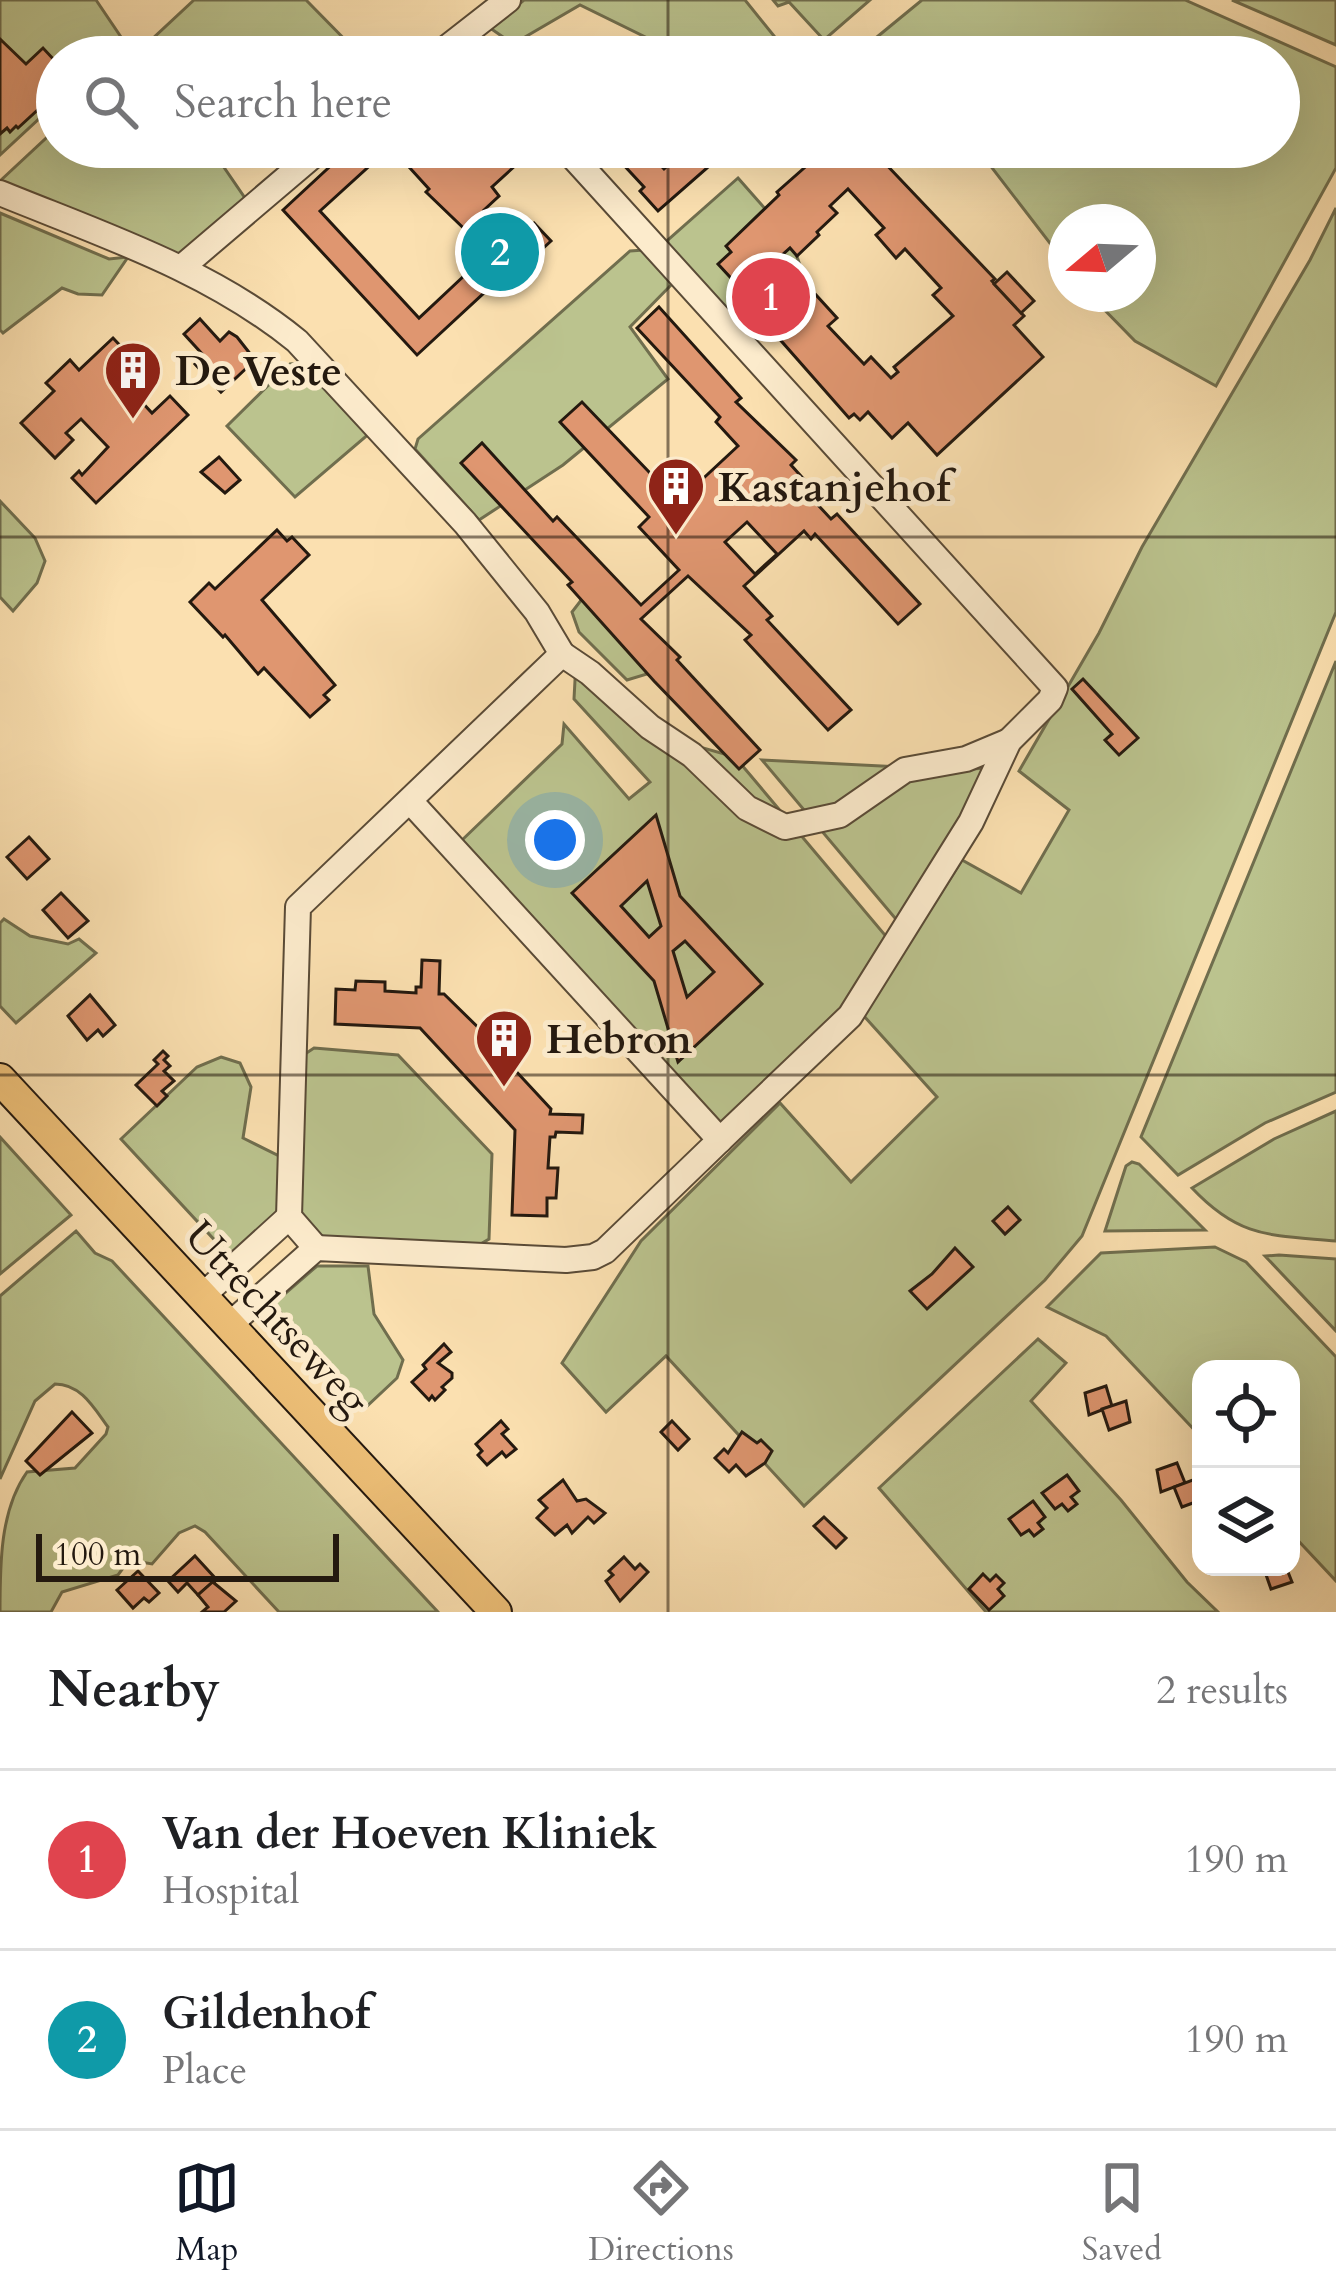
<!DOCTYPE html>
<style>
:root{--surface:#fff;--page:#f2f2f2;--text:#202124;--muted:#757577;--line:#e0e0e0;--accent:#111827}
body{margin:0;font-family:Cardo,serif;background:var(--page);color:var(--text)}
.controls{position:absolute;right:36px;bottom:36px;display:grid;overflow:hidden;border-radius:24px;box-shadow:0 12px 48px #0002}
.controls button{width:108px;height:108px;display:grid;place-items:center;padding:0;border:0;border-bottom:3px solid var(--line);background:var(--surface);color:var(--text);font:60px sans-serif}
.compass{position:absolute;left:1048px;top:204px;width:108px;height:108px;border-radius:50%;background:var(--surface);box-shadow:0 12px 48px #0002;rotate:251deg}
.scale{position:absolute;left:36px;bottom:30px;width:303px;box-sizing:border-box;padding-left:12px;border:6px solid #24190f;border-top:0;font-size:33px;line-height:42px;white-space:nowrap;color:#24190f;-webkit-text-stroke:9px #fcebcc;paint-order:stroke}
.you{position:absolute;left:555px;top:840px;width:42px;height:42px;margin:-30px;border:9px solid #fff;border-radius:50%;background:#1a73e8;box-shadow:0 0 0 18px #1a73e833}
.badge{display:grid;place-items:center;width:78px;height:78px;border-radius:50%;background:var(--accent);color:#fff;font-size:39px;font-weight:700}
.pin{position:absolute;translate:-50% -50%;border:6px solid #fff;box-shadow:0 3px 12px #0006}
.list{margin:0;padding:0;list-style:none}
h2{display:flex;justify-content:space-between;align-items:center;height:156px;margin:0;padding:0 48px;font-size:51px}
h2 small{font-size:39px;font-weight:400;color:var(--muted)}
.list li{display:grid;grid-template-columns:78px 1fr auto;gap:36px;align-items:center;box-sizing:border-box;height:180px;padding:0 48px;border-top:3px solid var(--line)}
.list b{display:block;font-size:45px;white-space:nowrap}
.list p{margin:0;font-size:39px;white-space:nowrap;color:var(--muted)}
.list em{font-size:39px;font-style:normal;color:var(--muted)}
.icon{flex:none;width:66px;height:66px;fill:none;stroke:currentColor;stroke-width:2;stroke-linecap:round;stroke-linejoin:round}
.map{position:relative;flex:none;width:1336px;height:1612px;overflow:hidden}
.search{position:absolute;background:var(--surface);box-shadow:0 12px 48px #0002;left:36px;right:36px;top:36px;height:132px;display:flex;align-items:center;gap:30px;box-sizing:border-box;padding:0 42px;border-radius:66px;color:var(--muted);font-size:45px}
.sheet{height:516px;background:var(--surface)}
nav{display:flex;justify-content:space-around;align-items:center;box-sizing:border-box;height:168px;border-top:3px solid var(--line);background:var(--surface);font-size:33px;color:var(--muted)}
nav a{display:grid;justify-items:center;gap:6px}
nav .on{color:var(--accent)}
.map>svg:first-child{display:block}
.green{fill:#bbc38e;stroke:#706e4e;stroke-width:3}
.building{fill:#df9670;stroke:#24190f;stroke-width:3;fill-rule:evenodd}
.lines{fill:none;stroke-linecap:round;stroke-linejoin:round}
.minor-casing{stroke:#5a4b37;stroke-width:28}
.major-casing{stroke:#24190f;stroke-width:34}
.minor{stroke:#fcebcc;stroke-width:24}
.major{stroke:#eec078;stroke-width:30}
.grid{fill:none;stroke:#24190f;stroke-width:3;stroke-opacity:0.55}
.labels{text-anchor:middle;stroke-width:10;stroke-linejoin:round;paint-order:stroke}
.poi-label{font-size:42px;font-weight:bold;fill:#24190f;stroke:#fcebcc;text-anchor:start}
.street-label{font-size:42px;fill:#24190f;stroke:#fcebcc}
</style>
<div class="map">
<svg width="1336" height="1612" viewBox="0 0 1336 1612">
<rect width="100%" height="100%" fill="#fbe0b0"/>
<filter id="stains"><feTurbulence type="fractalNoise" baseFrequency=".00167" numOctaves="4"/><feColorMatrix values="0 0 0 0 .2 0 0 0 0 .09 0 0 0 0 .02 0 0 0 .5 -.17"/></filter>
<radialGradient id="worn" r=".72"><stop offset=".6" stop-color="#630" stop-opacity="0"/><stop offset="1" stop-color="#630" stop-opacity=".3"/></radialGradient>
<g class="green">
<path d="M 0,0 L 96,0 L 123,40 L 104,57 L 57,57 L 57,102 L 0,155 Z"/>
<path d="M 194,0 L 306,0 L 362,57 L 161,57 L 149,42 Z"/>
<path d="M 524,0 L 745,0 L 791,57 L 680,54 L 580,5 L 513,44 L 490,28 Z"/>
<path d="M 773,0 L 870,0 L 824,40 L 789,2 L 778,6 Z"/>
<path d="M 922,0 L 1185,0 L 1336,67 L 1336,168 L 1216,386 L 1135,341 L 1089,294 L 1138,294 L 1138,222 L 1066,222 L 1066,264 L 976,147 L 1279,147 L 1279,57 L 896,57 L 877,37 Z"/>
<path d="M 1232,0 L 1336,0 L 1336,45 Z"/>
<path d="M 57,128 L 57,147 L 210,147 L 247,201 L 179,255 L 0,181 Z"/>
<path d="M 738,178 L 790,237 L 802,271 L 794,286 L 746,332 L 665,247 L 668,240 Z"/>
<path d="M 1336,208 L 1336,612 L 1082,1236 L 1045,1280 L 804,1506 L 666,1356 L 606,1412 L 562,1363 L 641,1241 L 780,1103 L 851,1182 L 937,1097 L 863,1015 L 962,860 L 1021,893 L 1069,810 L 1019,771 L 1099,633 L 1142,547 L 1310,260 Z"/>
<path d="M 0,213 L 109,259 L 128,257 L 102,295 L 78,294 L 62,288 L 3,333 L 0,330 Z"/>
<path d="M 644,250 L 674,282 L 630,327 L 668,379 L 563,465 L 479,520 L 415,449 L 418,439 L 630,251 Z"/>
<path d="M 300,363 L 370,433 L 295,497 L 227,426 L 290,364 Z"/>
<path d="M 0,501 L 35,538 L 45,561 L 37,583 L 13,611 L 0,597 Z"/>
<path d="M 582,599 L 653,666 L 647,674 L 627,680 L 579,632 L 572,612 Z"/>
<path d="M 1336,661 L 1336,1092 L 1265,1123 L 1178,1175 L 1141,1137 Z"/>
<path d="M 576,662 L 682,742 L 735,757 L 890,941 L 855,996 L 722,1129 L 460,842 L 562,744 L 564,724 L 629,799 L 650,782 L 574,699 Z"/>
<path d="M 762,760 L 961,770 L 997,767 L 900,924 Z"/>
<path d="M 4,919 L 30,936 L 68,944 L 79,939 L 96,953 L 16,1023 L 0,1006 L 0,923 Z"/>
<path d="M 314,1048 L 398,1055 L 492,1154 L 489,1239 L 472,1249 L 322,1242 L 299,1216 L 305,1054 Z"/>
<path d="M 221,1057 L 240,1063 L 251,1087 L 243,1138 L 281,1157 L 279,1218 L 234,1261 L 121,1139 L 197,1067 Z"/>
<path d="M 1336,1111 L 1336,1241 C 1271,1235 1240,1239 1192,1188 L 1274,1139 Z"/>
<path d="M 0,1137 L 71,1215 L 0,1274 Z"/>
<path d="M 1132,1162 L 1139,1164 L 1205,1230 L 1105,1231 L 1126,1166 Z"/>
<path d="M 76,1231 L 95,1253 L 112,1261 L 438,1612 L 279,1612 L 205,1532 L 195,1526 L 179,1533 L 152,1564 L 129,1560 L 118,1575 L 62,1592 L 51,1612 L 0,1612 C 0,1564 0,1510 27,1472 L 75,1468 L 106,1434 L 108,1427 C 94,1408 81,1384 55,1384 L 35,1401 L 0,1479 L 0,1296 Z"/>
<path d="M 1215,1247 L 1246,1262 L 1336,1357 L 1336,1581 L 1291,1533 L 1291,1369 L 1201,1369 L 1201,1437 L 1106,1336 L 1047,1307 L 1101,1253 Z"/>
<path d="M 1279,1255 L 1336,1259 L 1336,1331 L 1265,1256 Z"/>
<path d="M 317,1266 L 368,1266 L 374,1314 L 403,1360 L 397,1378 L 366,1407 L 273,1304 Z"/>
<path d="M 1038,1339 L 1066,1363 L 1031,1401 L 1121,1500 L 1187,1582 L 1218,1612 L 986,1612 L 879,1488 Z"/>
</g>
<g class="building">
<path d="M 0,39 L 26,64 L 43,48 L 57,63 L 57,92 L 18,128 L 16,126 L 10,132 L 7,128 L 0,134 Z"/>
<path d="M 351,147 L 427,147 L 433,154 L 441,147 L 525,147 L 530,152 L 492,187 L 499,196 L 484,210 L 525,255 L 417,355 L 283,210 ZM 386,151 L 394,160 L 399,156 L 429,189 L 426,192 L 480,244 L 475,249 L 483,258 L 419,318 L 320,211 Z"/>
<path d="M 607,147 L 643,147 L 664,169 L 688,147 L 731,147 L 658,211 L 640,191 L 644,187 Z"/>
<path d="M 828,147 L 863,147 L 876,161 L 880,158 L 995,279 L 992,281 L 1024,316 L 1014,325 L 1043,357 L 937,455 L 908,423 L 892,438 L 868,412 L 860,420 L 854,414 L 849,418 L 739,293 L 742,290 L 718,264 L 731,252 L 726,246 L 779,195 L 777,192 ZM 848,189 L 884,228 L 876,235 L 896,258 L 905,249 L 941,288 L 933,295 L 953,316 L 894,367 L 898,372 L 891,378 L 871,357 L 864,364 L 828,326 L 837,318 L 816,295 L 808,303 L 772,264 L 790,248 L 797,256 L 819,235 L 817,232 L 837,213 L 830,206 Z"/>
<path d="M 534,223 L 551,241 L 539,252 L 522,234 Z"/>
<path d="M 1007,272 L 1034,301 L 1021,313 L 994,284 Z"/>
<path d="M 659,307 L 741,398 L 736,402 L 796,460 L 791,465 L 809,485 L 804,490 L 831,519 L 837,514 L 920,604 L 898,624 L 815,534 L 811,539 L 804,531 L 744,586 L 772,616 L 767,620 L 851,710 L 828,730 L 745,640 L 751,635 L 688,576 L 641,619 L 680,657 L 677,660 L 760,750 L 739,769 L 654,681 L 568,585 L 572,582 L 461,463 L 482,443 L 553,521 L 557,517 L 641,605 L 679,570 L 639,527 L 649,517 L 560,422 L 582,402 L 672,496 L 659,508 L 665,514 L 738,446 L 716,422 L 720,417 L 637,328 ZM 747,522 L 777,554 L 755,574 L 725,542 Z"/>
<path d="M 200,319 L 220,341 L 229,332 L 237,337 L 255,360 L 221,392 L 195,364 L 204,356 L 184,334 Z"/>
<path d="M 113,338 L 145,372 L 128,387 L 152,413 L 170,396 L 188,415 L 96,503 L 72,478 L 79,471 L 82,475 L 108,447 L 81,419 L 66,433 L 73,440 L 55,458 L 21,423 L 54,391 L 46,383 L 70,360 L 79,370 Z"/>
<path d="M 219,457 L 240,480 L 225,493 L 201,472 Z"/>
<path d="M 277,530 L 287,541 L 292,537 L 309,555 L 262,600 L 335,685 L 324,695 L 329,700 L 310,717 L 264,668 L 258,674 L 225,635 L 223,637 L 190,602 L 209,583 L 215,589 Z"/>
<path d="M 1083,679 L 1138,738 L 1119,755 L 1105,740 L 1112,734 L 1072,689 Z"/>
<path d="M 656,815 L 680,896 L 762,984 L 678,1062 L 654,981 L 572,893 ZM 647,881 L 661,926 L 649,937 L 621,906 ZM 685,941 L 714,972 L 687,997 L 673,951 Z"/>
<path d="M 29,837 L 49,859 L 27,879 L 7,857 Z"/>
<path d="M 61,893 L 88,921 L 68,938 L 43,910 Z"/>
<path d="M 422,960 L 440,961 L 439,994 L 444,994 L 492,1041 L 494,1039 L 507,1053 L 513,1068 L 551,1109 L 550,1114 L 583,1115 L 582,1133 L 556,1132 L 555,1137 L 550,1137 L 548,1168 L 558,1168 L 556,1198 L 547,1198 L 547,1216 L 512,1215 L 515,1130 L 420,1028 L 335,1024 L 336,989 L 355,990 L 356,981 L 385,982 L 385,991 L 416,993 L 416,987 L 421,987 Z"/>
<path d="M 90,995 L 115,1025 L 103,1036 L 98,1030 L 87,1040 L 68,1016 Z"/>
<path d="M 163,1051 L 168,1056 L 164,1060 L 170,1066 L 164,1071 L 174,1081 L 162,1091 L 167,1096 L 157,1106 L 136,1085 L 158,1064 L 154,1060 Z"/>
<path d="M 1008,1207 L 1020,1220 L 1005,1234 L 993,1221 Z"/>
<path d="M 955,1248 L 973,1267 L 927,1309 L 910,1291 L 932,1274 Z"/>
<path d="M 444,1344 L 451,1352 L 438,1363 L 452,1373 L 452,1378 L 442,1387 L 445,1390 L 435,1400 L 432,1396 L 429,1400 L 412,1382 L 426,1369 L 423,1365 Z"/>
<path d="M 1106,1386 L 1112,1406 L 1089,1415 L 1085,1393 Z"/>
<path d="M 1126,1401 L 1130,1422 L 1109,1430 L 1102,1409 Z"/>
<path d="M 72,1412 L 92,1433 L 40,1475 L 26,1461 Z"/>
<path d="M 501,1421 L 508,1429 L 502,1434 L 516,1449 L 506,1457 L 502,1452 L 487,1465 L 478,1455 L 482,1451 L 476,1444 Z"/>
<path d="M 672,1421 L 689,1439 L 678,1450 L 661,1432 Z"/>
<path d="M 742,1432 L 757,1443 L 761,1440 L 772,1451 L 765,1463 L 746,1476 L 736,1465 L 729,1472 L 715,1458 L 724,1449 L 728,1453 Z"/>
<path d="M 1177,1463 L 1185,1483 L 1161,1492 L 1157,1470 Z"/>
<path d="M 1067,1475 L 1079,1491 L 1071,1497 L 1077,1504 L 1068,1511 L 1062,1504 L 1055,1509 L 1042,1493 Z"/>
<path d="M 1198,1478 L 1201,1500 L 1182,1507 L 1174,1487 Z"/>
<path d="M 563,1480 L 577,1501 L 586,1499 L 605,1513 L 594,1523 L 588,1517 L 572,1533 L 567,1525 L 555,1535 L 537,1518 L 547,1508 L 539,1500 Z"/>
<path d="M 1033,1501 L 1045,1517 L 1038,1523 L 1043,1529 L 1034,1536 L 1029,1530 L 1021,1535 L 1009,1519 Z"/>
<path d="M 824,1517 L 846,1538 L 836,1548 L 814,1526 Z"/>
<path d="M 195,1556 L 216,1579 L 198,1595 L 187,1583 L 178,1592 L 168,1581 Z"/>
<path d="M 624,1557 L 635,1569 L 640,1564 L 648,1572 L 620,1601 L 606,1581 L 613,1575 L 609,1571 Z"/>
<path d="M 1270,1567 L 1286,1567 L 1292,1582 L 1271,1589 L 1264,1569 Z"/>
<path d="M 138,1571 L 159,1593 L 149,1602 L 144,1598 L 133,1608 L 117,1590 Z"/>
<path d="M 983,1574 L 990,1581 L 996,1575 L 1004,1583 L 998,1589 L 1004,1596 L 989,1610 L 969,1589 Z"/>
<path d="M 216,1579 L 214,1583 L 236,1601 L 224,1612 L 202,1612 L 208,1607 L 198,1595 Z"/>
</g>
<g class="lines">
<defs>
<g id="minor">
<path d="M 435,57 L 508,0"/>
<path d="M 564,147 L 1055,688 L 1050,700 L 1009,741 L 971,822 L 850,1016 L 720,1140"/>
<path d="M 0,193 C 103,235 210,270 297,341 L 465,523 L 537,612 L 562,654 L 298,907 L 289,1217 L 316,1248"/>
<path d="M 182,267 L 323,147"/>
<path d="M 562,654 L 590,673 L 650,727 L 692,755 L 747,808 L 785,827 L 840,815 L 905,770 L 966,759 L 1009,741"/>
<path d="M 201,1297 L 289,1217"/>
<path d="M 228,1326 L 316,1248 L 566,1260 L 593,1257 L 605,1251 L 720,1140 L 410,801"/>
</g>
<path id="major" d="M 0,1079 L 496,1612"/>
</defs>
<use href="#minor" class="minor-casing"/>
<use href="#major" class="major-casing"/>
<use href="#minor" class="minor"/>
<use href="#major" class="major"/>
</g>
<path class="grid" d="M 668,0 L 668,57M 668,147 L 668,1612M 0,537 L 1336,537M 0,1075 L 1336,1075"/>
<defs>
<symbol id="building-pin" viewBox="-11 -11 22 30"><path d="M0 17L-7.5 6A9.5 9.5 0 1 1 7.5 6Z" fill="#8f2418" stroke="#fcebcc"/><path d="M-4-6H4V6H1V3H-1V6H-4ZM-2.5-4.3h1.7v1.8h-1.7ZM.8-4.3h1.7v1.8H.8ZM-2.5-1h1.7V.8h-1.7ZM.8-1h1.7V.8H.8Z" fill="#fff"/></symbol>
</defs>
<g fill-rule="evenodd">
<use href="#building-pin" x="100" y="337" width="66" height="90"/>
<use href="#building-pin" x="643" y="453" width="66" height="90"/>
<use href="#building-pin" x="471" y="1005" width="66" height="90"/>
</g>
<g class="labels">
<g class="poi-label">
<text x="175" y="385">De Veste</text>
<text x="718" y="501">Kastanjehof</text>
<text x="546" y="1053">Hebron</text>
</g>
<g class="street-label">
<text transform="translate(278 1317) rotate(47)" y="15">Utrechtseweg</text>
</g>
</g>
<rect width="100%" height="100%" filter="url(#stains)"/>
<rect width="100%" height="100%" fill="url(#worn)"/>
</svg>
<div class="controls">
<button><svg class="icon" aria-label="locate" viewBox="0 0 24 24"><circle cx="12" cy="12" r="6"/><path d="M12 2v4M12 18v4M2 12h4M18 12h4"/></svg></button>
<button><svg class="icon" aria-label="layers" viewBox="0 0 24 24"><path d="M12 4l9 5-9 5-9-5zM3 14l9 5 9-5"/></svg></button>
</div>
<svg class="compass" viewBox="-18 -18 36 36"><path d="M0-13l5 13h-10z" fill="#e53935"/><path d="M0 13l5-13h-10z" fill="#757577"/></svg>
<div class="scale">100 m</div>
<div class="you"></div>
<div class="pin badge" style="left:771px;top:297px;background:#e0444e">1</div>
<div class="pin badge" style="left:500px;top:252px;background:#0f9aa8">2</div>
<div class="search"><svg class="icon" aria-label="search" viewBox="0 0 24 24"><circle cx="10" cy="10" r="6"/><path d="M15 15l6 6"/></svg>Search here</div>
</div>
<section class="sheet">
<h2>Nearby<small>2 results</small></h2>
<ul class="list">
<li><span class="badge" style="background:#e0444e">1</span><div><b>Van der Hoeven Kliniek</b><p>Hospital</p></div><em>190 m</em></li>
<li><span class="badge" style="background:#0f9aa8">2</span><div><b>Gildenhof</b><p>Place</p></div><em>190 m</em></li>
</ul>
</section>
<nav>
<a class="on"><svg class="icon" aria-label="map" viewBox="0 0 24 24"><path d="M3 6l6-2 6 2 6-2v14l-6 2-6-2-6 2zM9 4v14M15 6v14"/></svg>Map</a>
<a><svg class="icon" aria-label="directions" viewBox="0 0 24 24"><path d="M12 3l9 9-9 9-9-9zM9 14v-3h6M13 9l2 2-2 2"/></svg>Directions</a>
<a><svg class="icon" aria-label="saved" viewBox="0 0 24 24"><path d="M7 4h10v16l-5-4-5 4z"/></svg>Saved</a>
</nav>
